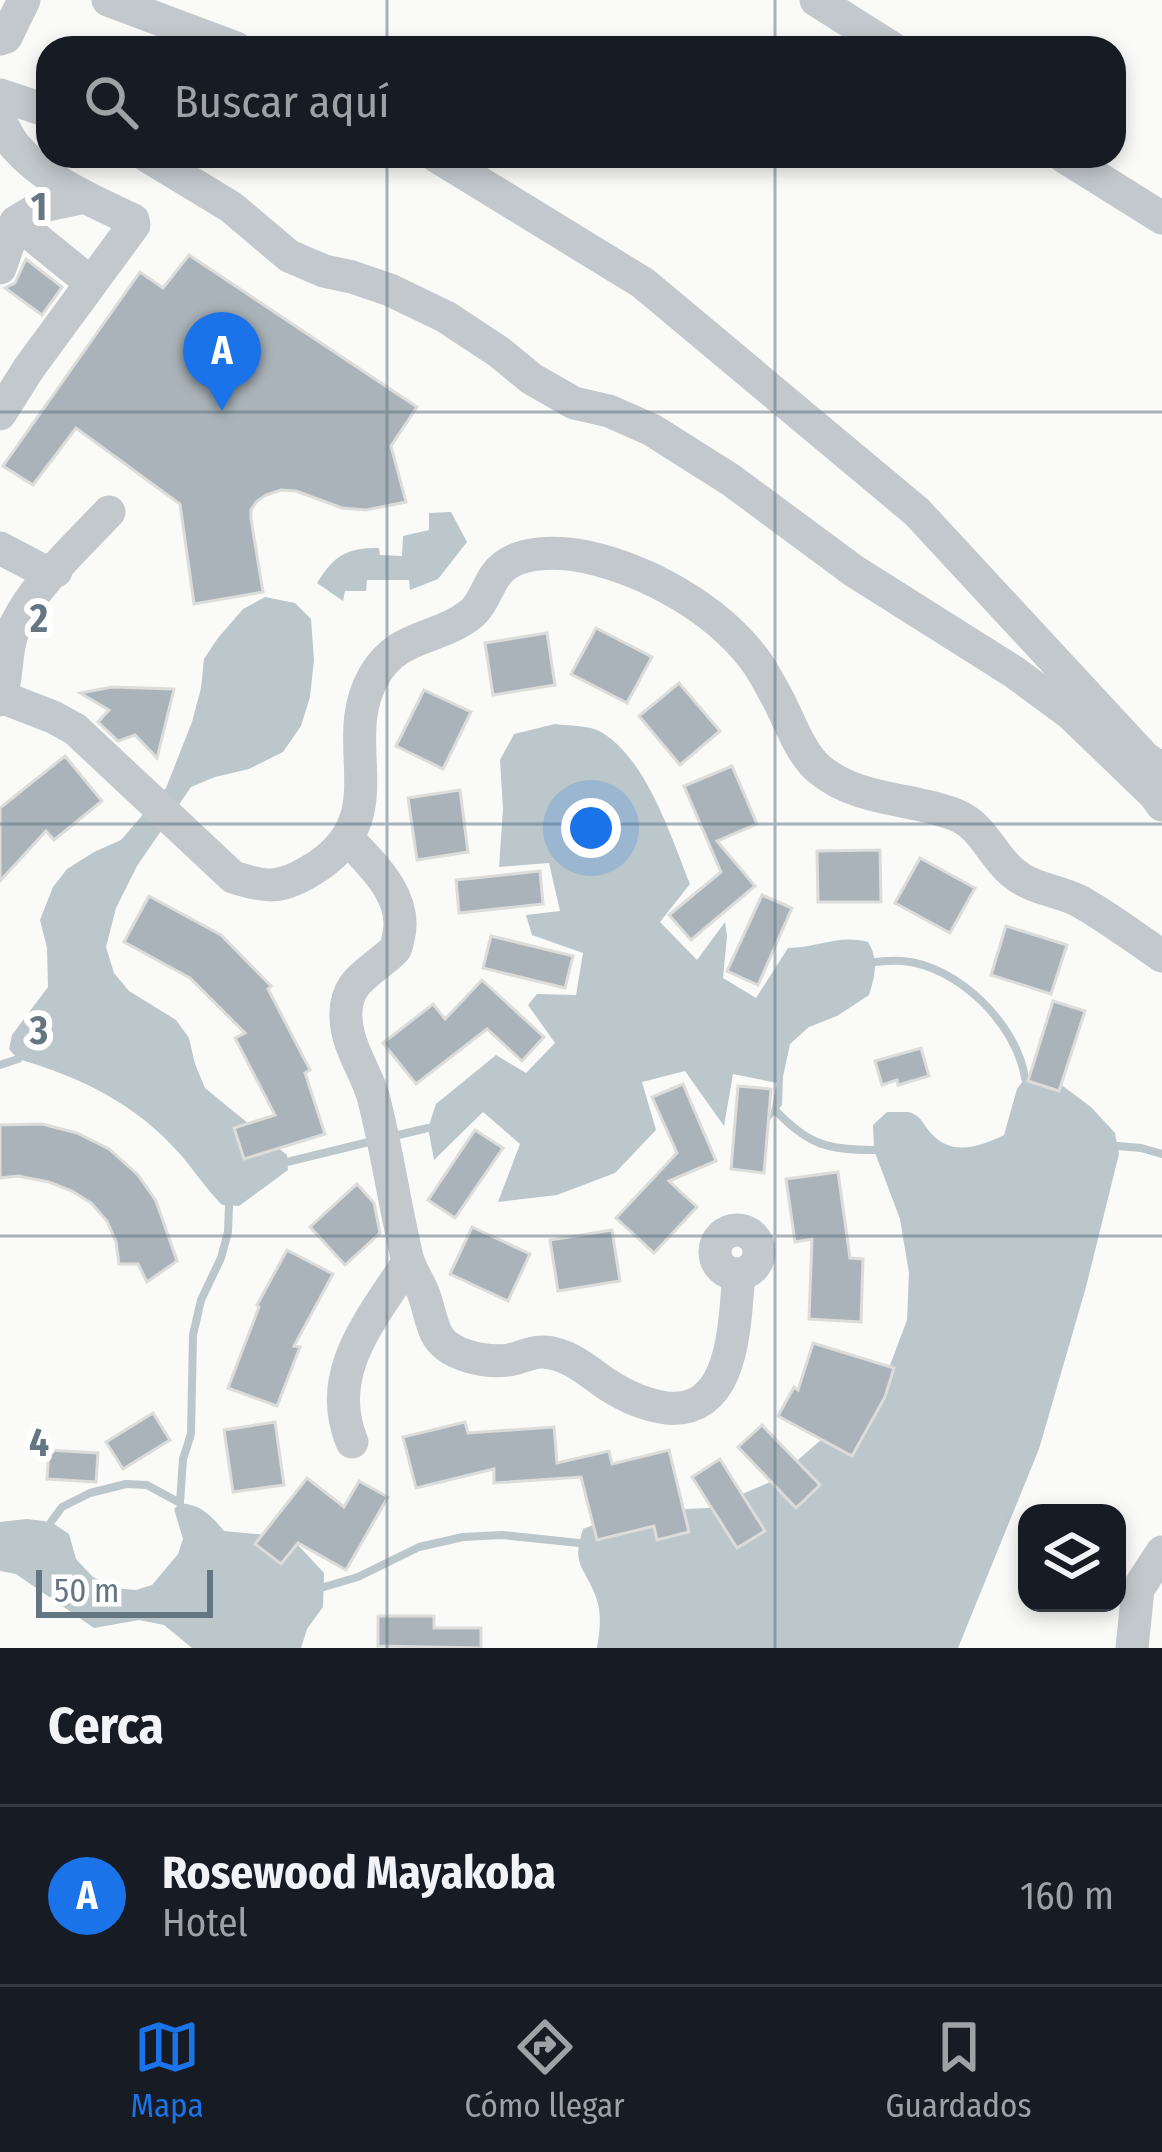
<!DOCTYPE html>
<html lang="es">
<meta charset="utf-8">
<style>
:root{--surface:#171b24;--page:#242831;--text:#f1f3f6;--muted:#9ea1a6;--line:#363941;--accent:#1a73e8}
body{margin:0;font-family:"Fira Sans Condensed",sans-serif;background:var(--page);color:var(--text)}
.controls{position:absolute;right:36px;bottom:36px;display:grid;overflow:hidden;border-radius:24px;box-shadow:0 6px 18px #0003}
.controls button{width:108px;height:108px;display:grid;place-items:center;padding:0;border:0;border-bottom:3px solid var(--line);background:var(--surface);color:var(--text);font:60px sans-serif}
.scale{position:absolute;left:36px;bottom:30px;width:177px;box-sizing:border-box;padding-left:12px;border:6px solid #657683;border-top:0;font-size:33px;line-height:42px;white-space:nowrap;color:#657683;-webkit-text-stroke:9px #fff;paint-order:stroke}
.you{position:absolute;left:591px;top:828px;width:42px;height:42px;margin:-30px;border:9px solid #fff;border-radius:50%;background:#1a73e8;box-shadow:0 0 0 18px #1a73e833}
.badge{display:grid;place-items:center;width:78px;height:78px;border-radius:50%;background:var(--accent);color:#fff;font-size:39px;font-weight:700}
.pin{position:absolute;translate:-50% -99px;filter:drop-shadow(0 3px 6px #0008)}
.pin::after{content:'';position:absolute;top:63px;width:42px;height:36px;background:inherit;clip-path:polygon(0 0,100% 0,50% 100%)}
.list{margin:0;padding:0;list-style:none}
h2{display:flex;justify-content:space-between;align-items:center;height:156px;margin:0;padding:0 48px;font-size:51px}
h2 small{font-size:39px;font-weight:400;color:var(--muted)}
.list li{display:grid;grid-template-columns:78px 1fr auto;gap:36px;align-items:center;box-sizing:border-box;height:180px;padding:0 48px;border-top:3px solid var(--line)}
.list b{display:block;font-size:45px;white-space:nowrap}
.list p{margin:0;font-size:39px;white-space:nowrap;color:var(--muted)}
.list em{font-size:39px;font-style:normal;color:var(--muted)}
.icon{flex:none;width:66px;height:66px;fill:none;stroke:currentColor;stroke-width:2;stroke-linecap:round;stroke-linejoin:round}
.map{position:relative;flex:none;width:1162px;height:1648px;overflow:hidden}
.search{position:absolute;background:var(--surface);box-shadow:0 6px 18px #0003;left:36px;right:36px;top:36px;height:132px;display:flex;align-items:center;gap:30px;box-sizing:border-box;padding:0 42px;border-radius:36px;color:var(--muted);font-size:45px}
.sheet{height:336px;background:var(--surface)}
nav{display:flex;justify-content:space-around;align-items:center;box-sizing:border-box;height:168px;border-top:3px solid var(--line);background:var(--surface);font-size:33px;color:var(--muted)}
nav a{display:grid;justify-items:center;gap:6px}
nav .on{color:var(--accent)}
.map>svg:first-child{display:block}
.water{fill:#bbc7cb}
.lines{fill:none;stroke-linecap:round;stroke-linejoin:round}
.stream{stroke:#bbc7cb;stroke-width:8}
.building{fill:#aab3b9;stroke:#dcdcda;stroke-width:3}
.minor{stroke:#c3c8cc;stroke-width:33}
.grid{fill:none;stroke:#657683;stroke-width:3;stroke-opacity:0.55}
.grid-label{font-size:39px;text-anchor:middle;font-weight:bold;fill:#657683;stroke:#fff;stroke-width:12;stroke-linejoin:round;paint-order:stroke}
</style>
<div class="map">
<svg width="1162" height="1648" viewBox="0 0 1162 1648">
<rect width="100%" height="100%" fill="#fafaf8"/>
<g class="water">
<path d="M 451,512 L 467,542 L 438,579 L 410,590 L 409,580 L 367,580 L 366,591 L 345,591 L 343,601 L 317,583 C 335,555 346,548 379,548 L 380,555 L 402,556 L 403,536 L 429,530 L 429,513 Z"/>
<path d="M 265,597 L 295,603 L 311,619 L 314,660 L 310,697 L 301,726 L 283,752 L 249,769 L 215,777 L 191,787 L 137,866 L 116,908 L 106,947 L 114,973 L 129,991 L 176,1020 L 189,1038 L 195,1064 L 205,1088 L 287,1155 L 288,1170 L 239,1206 L 222,1205 C 206,1189 194,1170 180,1154 C 136,1104 81,1077 18,1059 L 9,1049 L 12,1035 L 48,987 L 47,948 L 40,920 L 53,887 L 67,869 L 94,852 L 121,840 L 166,788 L 192,722 L 201,688 L 204,659 L 218,638 L 243,609 Z"/>
<path d="M 555,724 C 569,726 589,725 601,732 C 647,759 671,837 690,884 L 660,922 L 697,960 L 725,922 L 727,936 L 723,978 L 756,998 L 788,948 C 816,948 840,934 868,942 C 879,960 875,976 869,995 L 837,1016 L 809,1027 L 790,1044 L 783,1077 L 782,1105 L 769,1121 L 777,1083 L 733,1074 L 724,1126 L 685,1071 L 642,1082 L 656,1130 L 615,1173 L 557,1195 L 498,1202 L 520,1144 L 483,1112 L 434,1160 L 428,1128 L 436,1104 L 496,1055 L 526,1073 L 555,1043 L 528,1005 L 537,994 L 576,995 L 583,953 L 532,935 L 526,915 L 560,911 L 549,863 L 499,867 L 503,809 L 500,760 L 514,734 Z"/>
<path d="M 1048,1075 L 1091,1107 L 1115,1133 L 1119,1154 L 1086,1287 L 1039,1449 L 958,1648 L 597,1648 C 600,1630 602,1614 596,1597 C 584,1565 571,1566 583,1529 L 611,1518 L 641,1511 L 709,1508 L 775,1480 L 839,1424 L 889,1368 L 907,1320 L 909,1273 L 900,1219 L 874,1150 L 873,1125 L 887,1112 C 889,1112 906,1112 908,1112 C 921,1115 922,1123 930,1132 C 951,1157 979,1147 1004,1135 L 1017,1089 L 1025,1078 Z"/>
<path d="M 180,1503 C 201,1505 211,1515 224,1531 L 266,1535 L 298,1545 L 324,1573 L 323,1607 L 307,1629 L 301,1648 L 192,1648 L 164,1625 L 139,1620 L 94,1628 L 16,1574 L 0,1571 L 0,1522 L 27,1519 L 51,1522 L 69,1534 L 76,1559 L 93,1577 L 115,1588 L 136,1590 L 152,1585 L 178,1554 L 183,1539 L 174,1509 Z"/>
</g>
<g class="lines">
<g class="stream">
<path d="M 875,962 C 884,961 894,960 903,961 C 959,966 1017,1025 1025,1078"/>
<path d="M 0,1065 L 18,1059"/>
<path d="M 777,1112 C 809,1145 828,1150 874,1150"/>
<path d="M 394,1136 L 428,1128"/>
<path d="M 1118,1146 L 1141,1148 L 1162,1154"/>
<path d="M 287,1162 L 373,1141"/>
<path d="M 51,1522 L 62,1507 L 90,1493 L 126,1484 L 147,1485 L 180,1503 L 183,1459 L 191,1434 L 193,1335 L 201,1300 L 221,1258 L 228,1232 L 229,1205"/>
<path d="M 324,1587 L 358,1577 L 419,1547 L 463,1537 L 502,1535 L 579,1543"/>
</g>
</g>
<g class="building">
<path d="M 189,255 L 417,407 L 391,446 L 406,502 L 366,510 L 342,508 L 296,491 L 281,490 L 266,495 L 257,501 L 251,510 L 251,519 L 263,592 L 194,604 L 180,504 L 76,428 L 33,485 L 3,466 L 140,272 L 163,288 Z"/>
<path d="M 26,259 L 62,287 L 42,315 L 5,288 L 15,283 Z"/>
<path d="M 596,628 L 652,657 L 627,703 L 571,674 Z"/>
<path d="M 547,633 L 555,685 L 493,695 L 485,643 Z"/>
<path d="M 679,683 L 720,731 L 680,765 L 639,716 Z"/>
<path d="M 112,687 L 174,689 L 157,758 L 135,735 L 118,741 L 98,722 L 109,710 L 80,693 Z"/>
<path d="M 424,690 L 471,712 L 443,769 L 396,746 Z"/>
<path d="M 65,756 L 102,801 L 54,840 L 46,831 L 0,881 L 0,808 Z"/>
<path d="M 732,766 L 757,824 L 717,841 L 755,886 L 691,940 L 669,915 L 721,872 L 684,786 Z"/>
<path d="M 460,790 L 468,852 L 417,860 L 408,798 Z"/>
<path d="M 880,850 L 881,902 L 818,902 L 817,851 Z"/>
<path d="M 920,858 L 975,888 L 950,933 L 895,903 Z"/>
<path d="M 540,871 L 543,904 L 459,913 L 456,880 Z"/>
<path d="M 762,895 L 792,908 L 758,985 L 727,971 Z"/>
<path d="M 149,896 L 221,935 L 271,986 L 268,989 L 310,1070 L 305,1073 L 325,1134 L 244,1159 L 234,1128 L 275,1115 L 235,1038 L 245,1033 L 190,978 L 124,942 Z"/>
<path d="M 1006,926 L 1067,945 L 1051,994 L 991,975 Z"/>
<path d="M 491,936 L 573,956 L 565,988 L 483,968 Z"/>
<path d="M 482,980 L 544,1037 L 522,1061 L 487,1029 L 416,1084 L 383,1043 L 433,1004 L 445,1019 Z"/>
<path d="M 1053,1001 L 1085,1011 L 1059,1091 L 1028,1081 Z"/>
<path d="M 921,1048 L 929,1076 L 898,1085 L 897,1080 L 882,1085 L 875,1061 Z"/>
<path d="M 683,1084 L 716,1161 L 669,1181 L 697,1207 L 654,1253 L 616,1218 L 677,1153 L 652,1097 Z"/>
<path d="M 738,1086 L 771,1089 L 764,1173 L 731,1169 Z"/>
<path d="M 42,1124 L 77,1133 L 109,1149 L 138,1175 L 156,1201 L 177,1261 L 147,1282 L 138,1264 L 119,1264 L 116,1242 L 107,1221 L 91,1203 L 72,1191 L 49,1182 L 18,1176 L 0,1178 L 0,1125 Z"/>
<path d="M 475,1130 L 503,1148 L 455,1218 L 428,1200 Z"/>
<path d="M 838,1172 L 850,1258 L 863,1259 L 861,1322 L 809,1319 L 812,1239 L 795,1242 L 786,1179 Z"/>
<path d="M 357,1184 L 374,1203 L 380,1233 L 345,1265 L 310,1227 Z"/>
<path d="M 472,1227 L 530,1254 L 508,1301 L 450,1274 Z"/>
<path d="M 612,1230 L 620,1281 L 558,1291 L 550,1240 Z"/>
<path d="M 287,1250 L 333,1274 L 294,1346 L 300,1347 L 277,1406 L 228,1388 L 259,1307 L 257,1305 Z"/>
<path d="M 813,1343 L 894,1368 L 885,1397 L 852,1456 L 778,1416 L 794,1387 L 798,1390 Z"/>
<path d="M 153,1413 L 170,1440 L 123,1469 L 106,1442 Z"/>
<path d="M 275,1422 L 284,1485 L 233,1492 L 224,1430 Z"/>
<path d="M 465,1422 L 468,1433 L 554,1427 L 557,1463 L 609,1451 L 612,1464 L 669,1450 L 689,1532 L 657,1540 L 654,1526 L 597,1540 L 581,1477 L 494,1483 L 494,1469 L 416,1488 L 403,1437 Z"/>
<path d="M 762,1425 L 820,1485 L 796,1508 L 738,1447 Z"/>
<path d="M 49,1450 L 98,1453 L 96,1482 L 47,1479 Z"/>
<path d="M 720,1459 L 765,1531 L 737,1548 L 692,1477 Z"/>
<path d="M 307,1478 L 344,1507 L 359,1481 L 388,1497 L 346,1570 L 298,1543 L 281,1564 L 255,1544 Z"/>
<path d="M 378,1616 L 434,1616 L 434,1628 L 481,1628 L 481,1648 L 378,1646 Z"/>
</g>
<g class="lines">
<g class="minor">
<path d="M 108,0 L 236,48"/>
<path d="M 816,0 L 892,48"/>
<path d="M 0,39 L 6,37 L 24,0"/>
<path d="M 0,95 L 48,111"/>
<path d="M 0,121 C 5,129 9,139 15,146 C 45,181 93,201 133,220 L 134,225 L 29,368 L 0,414"/>
<path d="M 147,156 L 231,207 L 289,256 L 324,271 L 352,277 L 390,290 L 446,317 L 499,352 L 532,379 L 574,403 L 609,411 L 652,430 L 731,480 L 854,571 L 1014,672 L 1071,714 L 1155,795 L 1162,805"/>
<path d="M 436,156 L 643,283 L 917,512 L 1145,758 L 1162,769"/>
<path d="M 1063,156 L 1162,218"/>
<path d="M 16,222 L 91,283"/>
<path d="M 0,268 L 16,222 L 42,206 L 85,197"/>
<path d="M 0,548 L 40,569 L 56,571"/>
<path d="M 1,697 L 53,717 L 75,729 L 233,877 C 267,888 280,889 310,871 C 400,818 334,745 374,676 C 398,633 437,641 471,614 C 482,605 487,588 495,576 C 513,549 559,551 587,557 C 649,571 717,609 755,660 C 764,672 771,687 778,699 C 790,722 800,753 819,769 C 858,802 911,797 956,815 C 983,826 991,854 1012,872 C 1031,889 1057,890 1079,901 C 1108,917 1135,938 1162,956"/>
<path d="M 0,700 C 9,676 4,647 16,624 C 37,582 77,546 109,512"/>
<path d="M 348,839 C 374,866 409,899 398,939 C 396,948 397,948 390,954 C 368,974 344,982 346,1018 C 347,1046 365,1070 373,1096 C 387,1149 394,1203 407,1257 C 410,1271 421,1284 425,1298 C 429,1310 431,1322 436,1333 C 447,1356 486,1363 509,1360 C 521,1358 532,1351 544,1352 C 570,1354 587,1371 608,1385 C 627,1397 644,1405 666,1408 C 736,1415 734,1322 739,1274"/>
<circle cx="737" cy="1252" r="22"/>
<path d="M 352,1442 C 323,1372 373,1318 408,1262"/>
<path d="M 1132,1648 L 1138,1589 L 1162,1552"/>
</g>
</g>
<path class="grid" d="M 387,0 L 387,48M 775,0 L 775,48M 387,156 L 387,1648M 775,156 L 775,1648M 0,412 L 1162,412M 0,824 L 1162,824M 0,1236 L 1162,1236"/>
<g class="grid-label">
<text x="39" y="220">1</text>
<text x="39" y="632">2</text>
<text x="39" y="1044">3</text>
<text x="39" y="1456">4</text>
</g>
</svg>
<div class="controls">
<button><svg class="icon" aria-label="layers" viewBox="0 0 24 24"><path d="M12 4l9 5-9 5-9-5zM3 14l9 5 9-5"/></svg></button>
</div>
<div class="scale">50 m</div>
<div class="you"></div>
<div class="pin badge" style="left:222px;top:411px">A</div>
<div class="search"><svg class="icon" aria-label="search" viewBox="0 0 24 24"><circle cx="10" cy="10" r="6"/><path d="M15 15l6 6"/></svg>Buscar aquí</div>
</div>
<section class="sheet">
<h2>Cerca<small></small></h2>
<ul class="list">
<li><span class="badge">A</span><div><b>Rosewood Mayakoba</b><p>Hotel</p></div><em>160 m</em></li>
</ul>
</section>
<nav>
<a class="on"><svg class="icon" aria-label="map" viewBox="0 0 24 24"><path d="M3 6l6-2 6 2 6-2v14l-6 2-6-2-6 2zM9 4v14M15 6v14"/></svg>Mapa</a>
<a><svg class="icon" aria-label="directions" viewBox="0 0 24 24"><path d="M12 3l9 9-9 9-9-9zM9 14v-3h6M13 9l2 2-2 2"/></svg>Cómo llegar</a>
<a><svg class="icon" aria-label="saved" viewBox="0 0 24 24"><path d="M7 4h10v16l-5-4-5 4z"/></svg>Guardados</a>
</nav>
